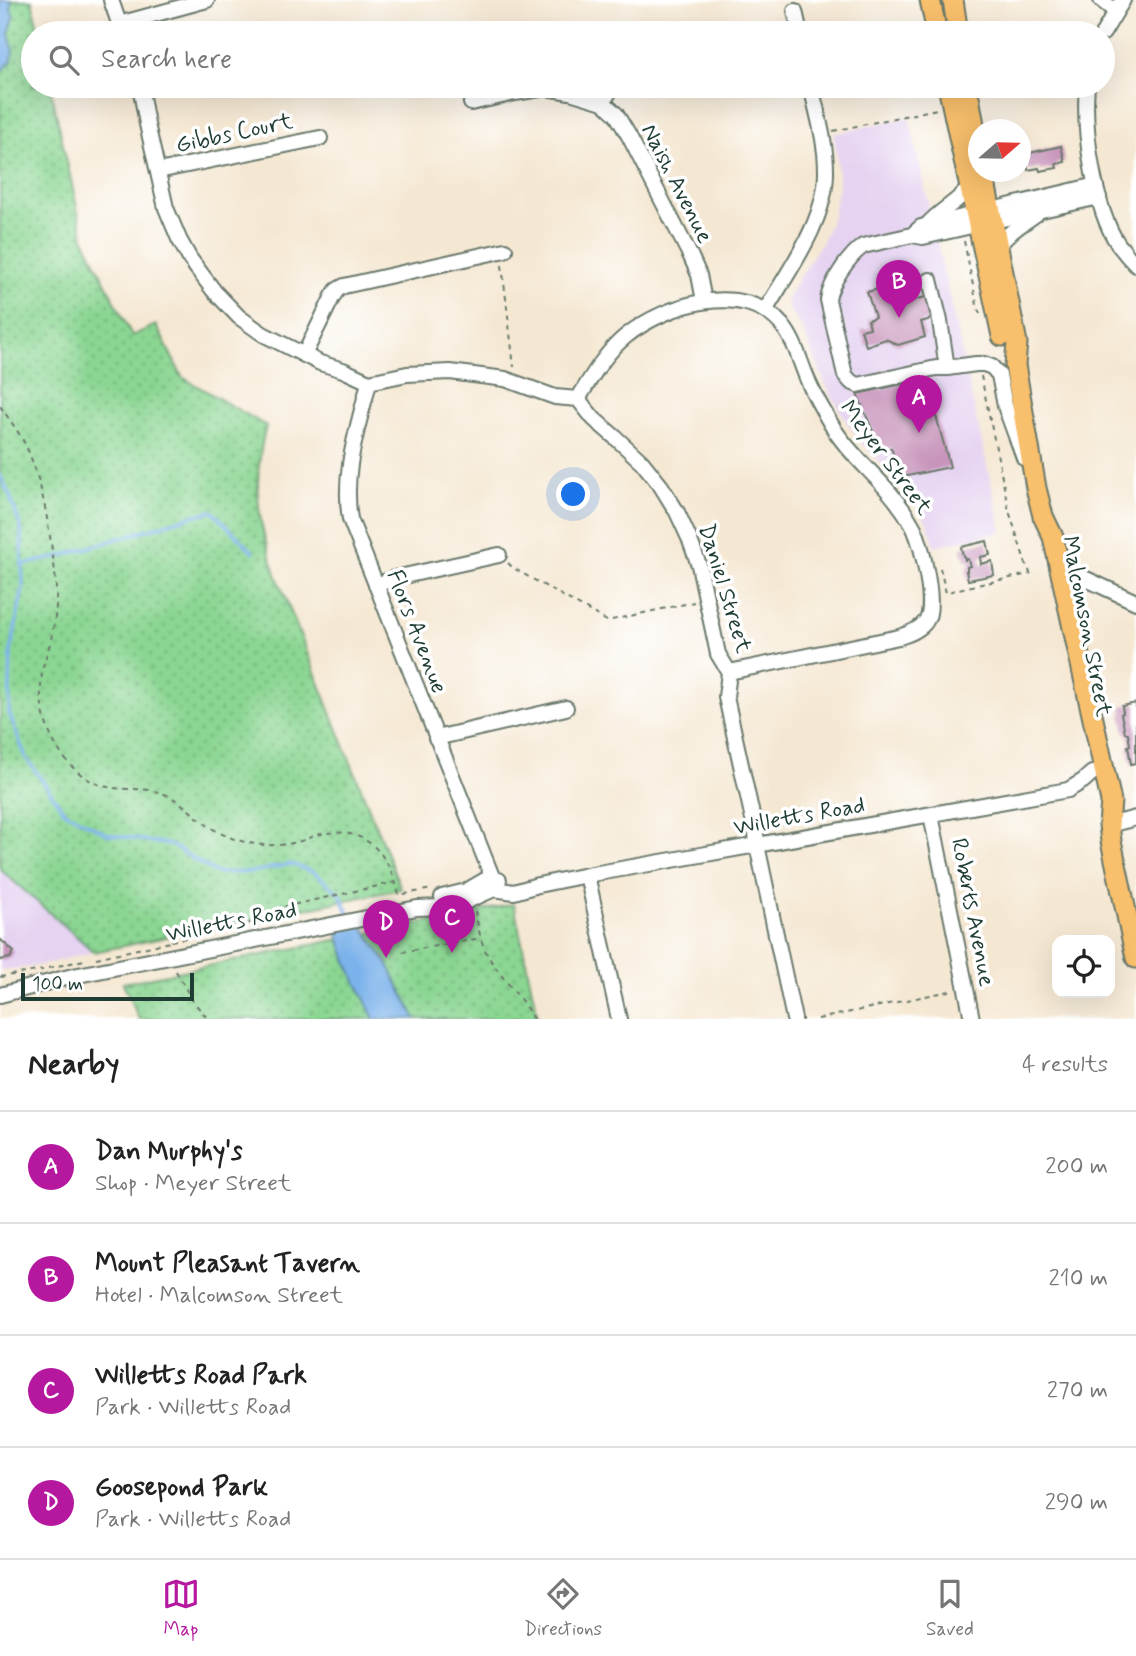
<!DOCTYPE html>
<meta charset="utf-8">
<style>
:root{--surface:#fff;--page:#f2f2f2;--text:#222;--muted:#767676;--line:#e0e0e0;--accent:#b5179e}
body{margin:0;font-family:Mynerve,sans-serif;background:var(--page);color:var(--text)}
.controls{position:absolute;right:21px;bottom:21px;display:grid;overflow:hidden;border-radius:14px;box-shadow:0 7px 28px #0002}
.controls button{width:63px;height:63px;display:grid;place-items:center;padding:0;border:0;border-bottom:2px solid var(--line);background:var(--surface);color:var(--text);font:35px sans-serif}
.compass{position:absolute;left:968px;top:119px;width:63px;height:63px;border-radius:50%;background:var(--surface);box-shadow:0 7px 28px #0002;rotate:70deg}
.scale{position:absolute;left:21px;bottom:18px;width:173px;box-sizing:border-box;padding-left:7px;border:4px solid #1f3d34;border-top:0;font-size:19px;line-height:24px;white-space:nowrap;color:#1f3d34;-webkit-text-stroke:5px #fff;paint-order:stroke}
.you{position:absolute;left:574px;top:495px;width:24px;height:24px;margin:-18px;border:5px solid #fff;border-radius:50%;background:#1a73e8;box-shadow:0 0 0 10px #1a73e833}
.badge{display:grid;place-items:center;width:46px;height:46px;border-radius:50%;background:var(--accent);color:#fff;font-size:23px;font-weight:700}
.pin{position:absolute;translate:-50% -58px;filter:drop-shadow(0 2px 4px #0008)}
.pin::after{content:'';position:absolute;top:37px;width:24px;height:21px;background:inherit;clip-path:polygon(0 0,100% 0,50% 100%)}
.list{margin:0;padding:0;list-style:none}
h2{display:flex;justify-content:space-between;align-items:center;height:91px;margin:0;padding:0 28px;font-size:30px}
h2 small{font-size:23px;font-weight:400;color:var(--muted)}
.list li{display:grid;grid-template-columns:46px 1fr auto;gap:21px;align-items:center;box-sizing:border-box;height:112px;padding:0 28px;border-top:2px solid var(--line)}
.list b{display:block;font-size:26px;white-space:nowrap}
.list p{margin:0;font-size:23px;white-space:nowrap;color:var(--muted)}
.list em{font-size:23px;font-style:normal;color:var(--muted)}
.icon{flex:none;width:38px;height:38px;fill:none;stroke:currentColor;stroke-width:2;stroke-linecap:round;stroke-linejoin:round}
.map{position:relative;flex:none;width:1136px;height:1019px;overflow:hidden}
.search{position:absolute;background:var(--surface);box-shadow:0 7px 28px #0002;left:21px;right:21px;top:21px;height:77px;display:flex;align-items:center;gap:18px;box-sizing:border-box;padding:0 24px;border-radius:38px;color:var(--muted);font-size:26px}
.sheet{height:539px;background:var(--surface)}
nav{display:flex;justify-content:space-around;align-items:center;box-sizing:border-box;height:98px;border-top:2px solid var(--line);background:var(--surface);font-size:19px;color:var(--muted)}
nav a{display:grid;justify-items:center;gap:4px}
nav .on{color:var(--accent)}
.map>svg:first-child{display:block}
.built{fill:#e5d3f1}
.grass{fill:url(#grass-dots);stroke:#558a64;stroke-width:2}
.water{fill:#7cb2eb;stroke:#4e7890;stroke-width:2}
.lines{fill:none;stroke-linecap:round;stroke-linejoin:round}
.stream{stroke:#7cb2eb;stroke-width:3.5}
.building{fill:#c894bb}
.minor-casing{stroke:#6a796c;stroke-width:18}
.major-casing{stroke:#6a796c;stroke-width:23}
.path{stroke:#6a796c;stroke-width:2;stroke-dasharray:5 5;stroke-linecap:butt}
.minor{stroke:#fff;stroke-width:14}
.major{stroke:#f8bf6c;stroke-width:19}
.labels{text-anchor:middle;stroke-width:7;stroke-linejoin:round;paint-order:stroke}
.street-label{font-size:23px;fill:#1f3d34;stroke:#fff}
</style>
<div class="map">
<svg width="1136" height="1019" viewBox="0 0 1136 1019">
<defs>
<pattern id="grass-dots" width="8" height="8" patternUnits="userSpaceOnUse" patternTransform="scale(1.75)"><rect width="8" height="8" fill="#8bd693"/><path d="M2 2h.1M6 6h.1" fill="none" stroke="#71af79" stroke-width="1.8" stroke-linecap="round"/></pattern>
</defs>
<rect width="100%" height="100%" fill="#fff"/>
<filter id="ink" filterUnits="userSpaceOnUse"><feTurbulence type="fractalNoise" baseFrequency=".0143" numOctaves="2"/><feDisplacementMap in="SourceGraphic" scale="14" xChannelSelector="R" yChannelSelector="G"/><feConvolveMatrix kernelMatrix="1 2 1 2 8 2 1 2 1" color-interpolation-filters="sRGB"/></filter>
<filter id="wash" filterUnits="userSpaceOnUse"><feTurbulence type="fractalNoise" baseFrequency=".00686" numOctaves="4" result="noise"/><feDisplacementMap in="SourceGraphic" scale="28" xChannelSelector="R" yChannelSelector="G"/><feGaussianBlur stdDeviation="1.57" result="paint"/><feColorMatrix in="noise" values="0 0 0 0 0 0 0 0 0 0 0 0 0 0 0 0 0 1.4 0 .05"/><feComposite in="paint" operator="in"/></filter>
<g filter="url(#wash)">
<rect width="100%" height="100%" fill="#f5e8d3"/>
<g class="built">
<path d="M 909,117 L 1002,532 L 935,546 L 927,523 L 912,497 L 861,442 L 846,421 L 826,385 L 802,328 L 791,313 L 787,304 L 789,295 L 821,243 L 831,221 L 839,185 L 836,149 L 833,134 Z"/>
<path d="M 0,869 L 94,952 L 32,967 L 0,970 Z"/>
</g>
<g class="grass">
<path d="M 0,0 L 32,0 L 39,33 L 33,33 L 33,86 L 50,86 L 84,239 L 132,336 L 156,325 L 182,377 L 266,426 C 257,459 255,498 263,531 C 266,546 272,560 276,574 L 401,889 L 94,952 L 0,869 Z"/>
<path d="M 514,904 L 538,1019 L 139,1019 L 123,983 Z"/>
</g>
<g class="water">
<path d="M 0,0 L 12,0 L 11,9 L 14,17 L 9,34 L 13,48 L 12,61 L 0,72 Z"/>
<path d="M 361,923 L 387,963 L 416,1019 L 374,1019 L 349,967 L 336,929 Z"/>
</g>
<g class="lines">
<g class="stream">
<path d="M 0,475 L 10,496 L 21,528 L 23,587 L 11,651 L 9,713 L 26,758 L 64,811 L 107,834 L 171,845 L 216,873 L 252,872 L 291,864 L 315,873 L 340,894 L 350,916"/>
<path d="M 22,565 L 58,557 L 192,516 L 212,511 L 253,552"/>
</g>
</g>
<g id="blocks">
<g class="building">
<path d="M 1061,146 L 1065,162 L 1056,164 L 1057,168 L 1040,171 L 1039,168 L 1028,170 L 1025,154 Z"/>
<path d="M 901,283 L 907,302 L 933,295 L 938,317 L 921,322 L 925,337 L 898,345 L 886,339 L 866,346 L 861,330 L 870,328 L 868,320 L 875,317 L 867,292 Z"/>
<path d="M 926,379 L 950,467 L 902,477 L 891,448 L 881,450 L 857,394 Z"/>
<path d="M 987,541 L 990,555 L 980,557 L 981,564 L 992,561 L 994,575 L 968,580 L 966,571 L 967,571 L 967,567 L 970,566 L 968,559 L 965,560 L 964,556 L 963,556 L 961,547 Z"/>
<path d="M 1136,703 L 1136,763 L 1131,764 L 1128,746 L 1130,745 L 1128,733 L 1125,733 L 1121,714 L 1123,713 L 1122,706 Z"/>
<path d="M 0,939 L 14,952 L 10,958 L 0,960 Z"/>
</g>
</g>
</g>
<g filter="url(#ink)">
<use href="#blocks" fill-opacity="0" stroke="#6a796c" stroke-width="2"/>
<g class="lines">
<defs>
<g id="minor">
<path d="M 111,0 L 122,32"/>
<path d="M 1101,0 L 1115,11"/>
<path d="M 795,11 L 800,33"/>
<path d="M 119,24 L 207,0"/>
<path d="M 1103,33 L 1123,0"/>
<path d="M 140,86 L 147,124 L 166,208 L 179,239 L 190,259 L 214,291 L 239,317 L 263,334 L 320,363 L 343,370 L 369,382 L 407,374 L 450,372 L 505,379 L 555,397 L 578,399 L 594,419 L 616,438 L 642,462 L 661,486 L 677,512 L 689,538 L 699,565 L 718,654 L 729,672 L 726,697 L 756,833 L 757,845 L 794,1019"/>
<path d="M 1087,86 C 1083,129 1094,208 1118,244 C 1124,252 1130,259 1136,265"/>
<path d="M 603,102 L 613,86"/>
<path d="M 471,103 L 515,93 L 546,88 L 570,92 L 603,102 L 616,114 L 629,136 L 691,257 L 699,275 L 704,301"/>
<path d="M 158,171 L 320,138"/>
<path d="M 927,225 C 940,210 957,203 970,187"/>
<path d="M 912,235 L 921,227 L 1096,185"/>
<path d="M 998,247 C 1008,232 1022,224 1036,214"/>
<path d="M 930,280 L 940,321 L 947,368"/>
<path d="M 765,311 C 789,270 827,220 826,170 C 826,142 817,113 811,86"/>
<path d="M 304,355 L 333,296 L 337,290 L 344,286 L 505,250"/>
<path d="M 369,382 C 358,428 342,472 350,519 L 493,879 L 494,889"/>
<path d="M 578,399 C 592,376 605,353 626,336 C 666,304 743,280 782,325 C 796,342 800,363 809,383 C 816,399 825,414 834,429 C 852,458 881,478 900,506 C 905,512 910,521 914,528 C 922,546 937,606 926,621 C 920,630 909,634 899,637 L 729,672"/>
<path d="M 1024,458 L 1005,406 L 999,375 L 992,367 L 984,364 L 976,364 L 947,368 L 936,368 L 858,385 L 851,382 L 845,375 L 828,300 C 830,283 849,256 863,246 L 912,235 L 923,237 L 1099,197"/>
<path d="M 376,585 L 395,578 L 499,555"/>
<path d="M 1067,599 L 1073,593 L 1084,578 L 1136,602"/>
<path d="M 436,738 L 566,708"/>
<path d="M 931,815 L 972,1019"/>
<path d="M 1109,825 L 1136,818"/>
<path d="M 587,875 L 619,1019"/>
<path d="M 442,897 L 466,891 L 485,880 L 499,880"/>
<path d="M 0,995 L 73,976 L 417,908 L 441,907 L 467,901 L 494,889 L 514,892 L 538,885 L 587,875 L 1068,790 L 1083,781 L 1092,773"/>
</g>
<g id="major">
<path d="M 930,0 L 937,33"/>
<path d="M 953,0 L 958,33"/>
<path d="M 948,86 L 1002,336"/>
<path d="M 967,86 L 978,147"/>
<path d="M 983,172 L 1017,343 L 1015,365 L 1036,488 L 1043,516 L 1053,537 L 1111,801 L 1109,825 L 1111,841 L 1136,958"/>
</g>
</defs>
<use href="#minor" class="minor-casing"/>
<use href="#major" class="major-casing"/>
<g class="path">
<path d="M 1047,93 L 1074,87"/>
<path d="M 833,131 L 937,109"/>
<path d="M 964,241 L 977,305 L 980,314"/>
<path d="M 502,265 L 514,367"/>
<path d="M 981,376 L 1009,511 L 1026,564 L 1032,577"/>
<path d="M 0,406 C 9,419 19,432 26,446 C 40,477 46,509 51,543 C 53,558 56,574 56,590 C 57,610 54,629 49,647 C 47,654 44,661 43,668 C 35,707 50,752 83,776 C 112,797 136,783 164,794 C 180,800 189,811 202,821 C 215,832 233,840 250,843 C 265,846 282,846 297,842 C 307,839 317,834 327,833 C 370,828 390,858 399,895 L 432,889"/>
<path d="M 508,563 L 513,568 L 607,621 L 694,602"/>
<path d="M 940,568 L 946,593 L 958,589 L 1029,574"/>
<path d="M 475,911 C 478,925 480,941 487,954 C 500,977 521,996 533,1019"/>
<path d="M 454,926 L 456,942"/>
<path d="M 171,941 L 247,925 L 265,912 L 274,909 L 396,882"/>
<path d="M 402,952 L 481,938"/>
<path d="M 96,958 L 170,942 L 170,945"/>
<path d="M 49,968 L 84,960"/>
<path d="M 176,971 L 192,1000 L 208,1019"/>
<path d="M 0,977 L 43,970"/>
<path d="M 818,1019 L 954,990"/>
</g>
<use href="#minor" class="minor"/>
<use href="#major" class="major"/>
</g>
</g>
<g class="labels">
<g class="street-label">
<text transform="translate(234 132) rotate(-12)" y="8">Gibbs Court</text>
<text transform="translate(678 183) rotate(63)" y="8">Naish Avenue</text>
<text transform="translate(887 457) rotate(53)" y="8">Meyer Street</text>
<text transform="translate(726 588) rotate(73)" y="8">Daniel Street</text>
<text transform="translate(1088 626) rotate(79)" y="8">Malcomson Street</text>
<text transform="translate(418 631) rotate(69)" y="8">Flors Avenue</text>
<text transform="translate(799 815) rotate(-10)" y="8">Willetts Road</text>
<text transform="translate(974 912) rotate(79)" y="8">Roberts Avenue</text>
<text transform="translate(231 921) rotate(-11)" y="8">Willetts Road</text>
</g>
</g>
</svg>
<div class="controls">
<button><svg class="icon" aria-label="locate" viewBox="0 0 24 24"><circle cx="12" cy="12" r="6"/><path d="M12 2v4M12 18v4M2 12h4M18 12h4"/></svg></button>
</div>
<svg class="compass" viewBox="-18 -18 36 36"><path d="M0-13l5 13h-10z" fill="#e53935"/><path d="M0 13l5-13h-10z" fill="#767676"/></svg>
<div class="scale">100 m</div>
<div class="you"></div>
<div class="pin badge" style="left:919px;top:433px">A</div>
<div class="pin badge" style="left:899px;top:318px">B</div>
<div class="pin badge" style="left:452px;top:953px">C</div>
<div class="pin badge" style="left:386px;top:958px">D</div>
<div class="search"><svg class="icon" aria-label="search" viewBox="0 0 24 24"><circle cx="10" cy="10" r="6"/><path d="M15 15l6 6"/></svg>Search here</div>
</div>
<section class="sheet">
<h2>Nearby<small>4 results</small></h2>
<ul class="list">
<li><span class="badge">A</span><div><b>Dan Murphy's</b><p>Shop · Meyer Street</p></div><em>200 m</em></li>
<li><span class="badge">B</span><div><b>Mount Pleasant Tavern</b><p>Hotel · Malcomson Street</p></div><em>210 m</em></li>
<li><span class="badge">C</span><div><b>Willetts Road Park</b><p>Park · Willetts Road</p></div><em>270 m</em></li>
<li><span class="badge">D</span><div><b>Goosepond Park</b><p>Park · Willetts Road</p></div><em>290 m</em></li>
</ul>
</section>
<nav>
<a class="on"><svg class="icon" aria-label="map" viewBox="0 0 24 24"><path d="M3 6l6-2 6 2 6-2v14l-6 2-6-2-6 2zM9 4v14M15 6v14"/></svg>Map</a>
<a><svg class="icon" aria-label="directions" viewBox="0 0 24 24"><path d="M12 3l9 9-9 9-9-9zM9 14v-3h6M13 9l2 2-2 2"/></svg>Directions</a>
<a><svg class="icon" aria-label="saved" viewBox="0 0 24 24"><path d="M7 4h10v16l-5-4-5 4z"/></svg>Saved</a>
</nav>
